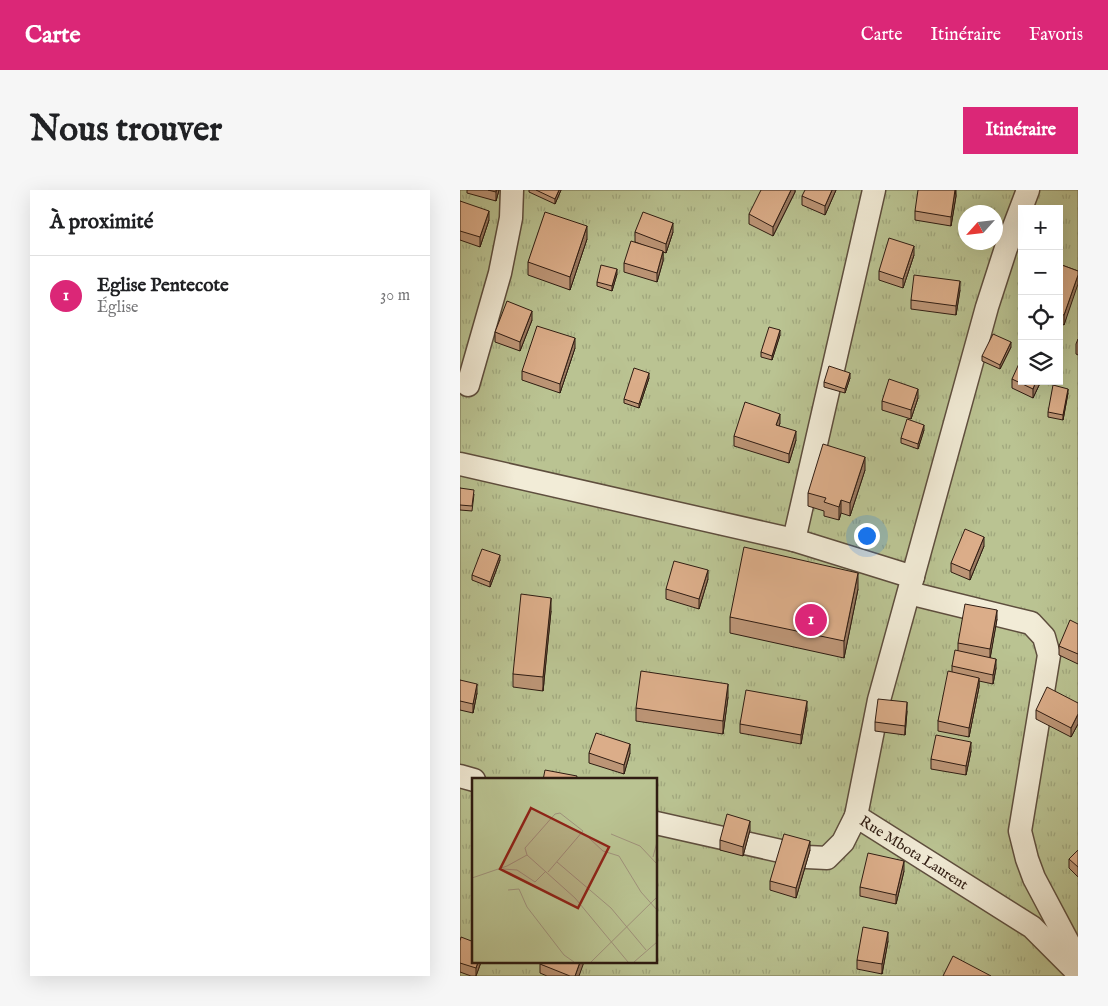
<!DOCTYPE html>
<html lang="fr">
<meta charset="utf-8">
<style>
:root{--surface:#fff;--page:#f6f6f6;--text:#202124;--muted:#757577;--line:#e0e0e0;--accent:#db2777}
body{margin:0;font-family:"IM FELL English",serif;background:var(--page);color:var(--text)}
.controls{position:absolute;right:15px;top:15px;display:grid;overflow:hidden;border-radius:0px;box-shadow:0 5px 20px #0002}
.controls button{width:45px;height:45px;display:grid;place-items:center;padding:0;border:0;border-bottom:1px solid var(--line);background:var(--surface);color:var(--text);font:25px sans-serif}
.compass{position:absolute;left:498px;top:15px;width:45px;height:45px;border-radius:50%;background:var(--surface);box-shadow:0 5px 20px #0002;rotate:243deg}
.you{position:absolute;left:406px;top:345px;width:18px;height:18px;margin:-12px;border:4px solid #fff;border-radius:50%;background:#1a73e8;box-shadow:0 0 0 8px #1a73e833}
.badge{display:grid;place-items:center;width:32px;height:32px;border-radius:50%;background:var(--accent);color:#fff;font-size:16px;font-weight:700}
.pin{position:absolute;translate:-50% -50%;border:2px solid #fff;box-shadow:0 1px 5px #0006}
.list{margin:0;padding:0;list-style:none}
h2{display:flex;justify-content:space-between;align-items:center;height:65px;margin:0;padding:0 20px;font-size:21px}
h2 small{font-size:16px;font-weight:400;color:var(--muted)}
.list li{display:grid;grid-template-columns:32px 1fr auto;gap:15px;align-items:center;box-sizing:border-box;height:80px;padding:0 20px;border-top:1px solid var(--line)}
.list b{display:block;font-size:19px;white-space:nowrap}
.list p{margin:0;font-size:16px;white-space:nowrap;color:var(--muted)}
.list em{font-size:16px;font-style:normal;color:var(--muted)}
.icon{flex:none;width:28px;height:28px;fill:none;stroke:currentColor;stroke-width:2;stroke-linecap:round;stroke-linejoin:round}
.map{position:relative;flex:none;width:618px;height:786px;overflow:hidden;border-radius:0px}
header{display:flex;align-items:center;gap:30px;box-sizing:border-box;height:70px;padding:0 25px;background:var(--accent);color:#fff}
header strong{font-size:24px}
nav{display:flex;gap:28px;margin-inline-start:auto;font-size:18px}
.intro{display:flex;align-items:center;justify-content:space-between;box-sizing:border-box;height:120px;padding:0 30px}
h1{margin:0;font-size:35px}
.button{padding:12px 22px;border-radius:0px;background:var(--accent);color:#fff;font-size:18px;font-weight:700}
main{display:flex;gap:30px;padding:0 30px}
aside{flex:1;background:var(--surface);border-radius:0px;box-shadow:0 5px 20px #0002}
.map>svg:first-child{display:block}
.grass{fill:url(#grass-tufts);stroke:#747052;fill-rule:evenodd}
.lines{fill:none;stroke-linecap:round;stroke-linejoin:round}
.street-casing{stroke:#5e4e3e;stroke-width:25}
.street{stroke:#f2ecd7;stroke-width:22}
.wall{fill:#bc9576;stroke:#2f1c12}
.shaded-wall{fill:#997960;stroke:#2f1c12}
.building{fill:#dbad89;stroke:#2f1c12}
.labels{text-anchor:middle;stroke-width:5;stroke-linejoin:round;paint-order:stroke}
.street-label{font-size:15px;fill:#2f1c12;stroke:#f2ecd7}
.inset-road{fill:none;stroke:#a0937c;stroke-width:1}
.view{fill:#8f2418;fill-opacity:0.15;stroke:#8f2418;stroke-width:2.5}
.inset-edge{fill:none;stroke:#2f1c12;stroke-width:2.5}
</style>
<header>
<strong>Carte</strong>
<nav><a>Carte</a><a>Itinéraire</a><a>Favoris</a></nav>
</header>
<div class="intro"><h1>Nous trouver</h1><a class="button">Itinéraire</a></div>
<main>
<aside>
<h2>À proximité<small></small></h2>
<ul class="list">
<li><span class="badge">1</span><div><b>Eglise Pentecote</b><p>Église</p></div><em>30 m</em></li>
</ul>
</aside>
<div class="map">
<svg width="618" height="786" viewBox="0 0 618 786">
<defs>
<pattern id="grass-tufts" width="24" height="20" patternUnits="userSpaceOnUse" patternTransform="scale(1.25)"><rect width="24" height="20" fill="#bac392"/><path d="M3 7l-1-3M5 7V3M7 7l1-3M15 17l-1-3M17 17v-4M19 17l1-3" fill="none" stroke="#a0a77d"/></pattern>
</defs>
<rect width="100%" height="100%" fill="#ebe2c2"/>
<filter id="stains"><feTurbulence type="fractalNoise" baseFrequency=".004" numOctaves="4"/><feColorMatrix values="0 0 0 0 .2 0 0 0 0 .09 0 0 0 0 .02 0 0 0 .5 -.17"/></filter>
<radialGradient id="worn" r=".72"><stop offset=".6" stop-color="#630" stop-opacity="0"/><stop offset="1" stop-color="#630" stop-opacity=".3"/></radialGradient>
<path class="grass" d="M 0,0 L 618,0 L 618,786 L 0,786 ZM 562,19 L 599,19 L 599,191 L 562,191 ZM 506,22 L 536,22 L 536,52 L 506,52 ZM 14,590 L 196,590 L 196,772 L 14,772 Z"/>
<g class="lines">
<defs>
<g id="street">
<path d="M 8,195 L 40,83 L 51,28 L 52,0"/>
<path d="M 0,274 L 334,350 L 453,387"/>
<path d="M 334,350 L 414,0"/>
<path d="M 449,403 L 571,433 L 584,447 L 589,465 L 560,641 L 567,669 L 574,688 L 618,771"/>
<path d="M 0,586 L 14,590"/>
<path d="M 396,626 L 419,510 L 527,117 L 546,58 L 568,0"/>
<path id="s1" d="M 196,633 L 347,667 L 367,668 L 383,652 L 396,626 L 572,737 L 618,783"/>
</g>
</defs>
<use href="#street" class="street-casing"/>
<use href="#street" class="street"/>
</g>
<g class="wall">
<path d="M 7,0 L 39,0 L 36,11 L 7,3 Z"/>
<path d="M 69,0 L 101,0 L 95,14 L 69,2 Z"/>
<path d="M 335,0 L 335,2 L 313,46 L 289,34 L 289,24 Z"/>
<path d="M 376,0 L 365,25 L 342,15 L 342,6 Z"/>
<path d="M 496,0 L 496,6 L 491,36 L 455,30 L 455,21 Z"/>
<path d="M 0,11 L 29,30 L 20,57 L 0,50 Z"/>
<path d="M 175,42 L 213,42 L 206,63 L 203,62 L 203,71 L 197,92 L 164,82 L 164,73 L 188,57 L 175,52 Z"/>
<path d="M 127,49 L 110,100 L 68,85 L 68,72 Z"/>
<path d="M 454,65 L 443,98 L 419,90 L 419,81 Z"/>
<path d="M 599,74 L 618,81 L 604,135 L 599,133 Z"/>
<path d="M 157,84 L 152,101 L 137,96 L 137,92 Z"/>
<path d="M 500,100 L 496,125 L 451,119 L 451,110 Z"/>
<path d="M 72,130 L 60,161 L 35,152 L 35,142 Z"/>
<path d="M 320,145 L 312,170 L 301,167 L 301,162 Z"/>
<path d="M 618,149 L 618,165 L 616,164 L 616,154 Z"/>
<path d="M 551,157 L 540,179 L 522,171 L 522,166 Z"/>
<path d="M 115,158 L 100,203 L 62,190 L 62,181 Z"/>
<path d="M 189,188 L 179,218 L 164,213 L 164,209 Z"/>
<path d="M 390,188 L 385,203 L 364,197 L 364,192 Z"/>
<path d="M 552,189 L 581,191 L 573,208 L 552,198 Z"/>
<path d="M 608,203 L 603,230 L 588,227 L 588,222 Z"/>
<path d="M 458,208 L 451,229 L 422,220 L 422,211 Z"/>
<path d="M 320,233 L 319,236 L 336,250 L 329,273 L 274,256 L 274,246 Z"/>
<path d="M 464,240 L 458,259 L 441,253 L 441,248 Z"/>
<path d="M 405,280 L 390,326 L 381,323 L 379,330 L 364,326 L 364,321 L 348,316 L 348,303 Z"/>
<path d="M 0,298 L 14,304 L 12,321 L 0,320 Z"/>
<path d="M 524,356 L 510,390 L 491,382 L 491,373 Z"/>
<path d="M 40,370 L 30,397 L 12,390 L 12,385 Z"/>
<path d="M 248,389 L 239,419 L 206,409 L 206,399 Z"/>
<path d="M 398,399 L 384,468 L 270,443 L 270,427 Z"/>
<path d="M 91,421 L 83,501 L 53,497 L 53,484 Z"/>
<path d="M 537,429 L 530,468 L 536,478 L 533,494 L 519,491 L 519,497 L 509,547 L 478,541 L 478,531 L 492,482 L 492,476 L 498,461 L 498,453 Z"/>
<path d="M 618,434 L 618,474 L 599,465 L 599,456 Z"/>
<path d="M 0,490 L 17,503 L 13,523 L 0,520 Z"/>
<path d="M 268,507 L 263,544 L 176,531 L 176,518 Z"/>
<path d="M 618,513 L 618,534 L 611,547 L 576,529 L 576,520 Z"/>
<path d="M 347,520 L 341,554 L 280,543 L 280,534 Z"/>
<path d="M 447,521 L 445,545 L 415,541 L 415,532 Z"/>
<path d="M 511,561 L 506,585 L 471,579 L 471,569 Z"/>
<path d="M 129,563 L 170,563 L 164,584 L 129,573 Z"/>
<path d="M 290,640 L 283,666 L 260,660 L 260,650 Z"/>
<path d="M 350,660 L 336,708 L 310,700 L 310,691 Z"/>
<path d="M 618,660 L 618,687 L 609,678 L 609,669 Z"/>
<path d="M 444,681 L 436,714 L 400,706 L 400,697 Z"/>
<path d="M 0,751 L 14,772 L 21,772 L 16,786 L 11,786 L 0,782 Z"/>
<path d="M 428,751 L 422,784 L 397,779 L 397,770 Z"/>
<path d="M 80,774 L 119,786 L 87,786 L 80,783 Z"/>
</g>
<g class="shaded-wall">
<path d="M 36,0 L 39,0 L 36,11 Z"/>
<path d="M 99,0 L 101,0 L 95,14 L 95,9 Z"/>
<path d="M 331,0 L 335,0 L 335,2 L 313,46 L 313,37 Z"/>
<path d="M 372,0 L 376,0 L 365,25 L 365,16 Z"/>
<path d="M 495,0 L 496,6 L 491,36 L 491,27 Z"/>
<path d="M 29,21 L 29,30 L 20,57 L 20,47 Z"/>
<path d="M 213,33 L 213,42 L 206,63 L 206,54 Z"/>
<path d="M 127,36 L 127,49 L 110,100 L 110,87 Z"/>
<path d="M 454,56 L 454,65 L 443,98 L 443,89 Z"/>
<path d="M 203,61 L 203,71 L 197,92 L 197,83 Z"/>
<path d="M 157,79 L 157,84 L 152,101 L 152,96 Z"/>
<path d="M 618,85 L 618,94 L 604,135 L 604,125 Z"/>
<path d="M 500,91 L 500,100 L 496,125 L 496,116 Z"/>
<path d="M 72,121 L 72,130 L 60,161 L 60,152 Z"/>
<path d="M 320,140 L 320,145 L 312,170 L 312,166 Z"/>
<path d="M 115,148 L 115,158 L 100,203 L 100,194 Z"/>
<path d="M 551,152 L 551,157 L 540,179 L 540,175 Z"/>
<path d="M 189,183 L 189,188 L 179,218 L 179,214 Z"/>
<path d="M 390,183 L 390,188 L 385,203 L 385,199 Z"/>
<path d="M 576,191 L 581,191 L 573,208 L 573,199 Z"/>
<path d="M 458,199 L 458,208 L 451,229 L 451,220 Z"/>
<path d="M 608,199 L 608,203 L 603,230 L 603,225 Z"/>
<path d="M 320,224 L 320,233 L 316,244 L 316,235 Z"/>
<path d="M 464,235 L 464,240 L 458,259 L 458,254 Z"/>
<path d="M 336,241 L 336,250 L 329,273 L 329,264 Z"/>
<path d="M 405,267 L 405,280 L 390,326 L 390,313 Z"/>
<path d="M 381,310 L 381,323 L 379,330 L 379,317 Z"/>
<path d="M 524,347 L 524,356 L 510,390 L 510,381 Z"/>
<path d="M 40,365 L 40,370 L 30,397 L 30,392 Z"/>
<path d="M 248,380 L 248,389 L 239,419 L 239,409 Z"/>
<path d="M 398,383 L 398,399 L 384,468 L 384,451 Z"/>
<path d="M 91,408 L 91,421 L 83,501 L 83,487 Z"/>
<path d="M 537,420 L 537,429 L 530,469 L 530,459 Z"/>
<path d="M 536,469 L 536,478 L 533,494 L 533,485 Z"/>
<path d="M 519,488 L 519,497 L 509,547 L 509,538 Z"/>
<path d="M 17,494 L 17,503 L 13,523 L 13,514 Z"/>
<path d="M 268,494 L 268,507 L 263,544 L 263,531 Z"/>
<path d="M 347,511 L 347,520 L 341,554 L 341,545 Z"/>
<path d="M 447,512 L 447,521 L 445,545 L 445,536 Z"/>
<path d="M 618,524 L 618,534 L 611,547 L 611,538 Z"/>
<path d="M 511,552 L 511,561 L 506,585 L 506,576 Z"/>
<path d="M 170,554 L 170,563 L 164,584 L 164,575 Z"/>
<path d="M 290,631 L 290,640 L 283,666 L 283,657 Z"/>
<path d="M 350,651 L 350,660 L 336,708 L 336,698 Z"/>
<path d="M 444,671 L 444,681 L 436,714 L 436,705 Z"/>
<path d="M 428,742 L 428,751 L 422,784 L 422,774 Z"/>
<path d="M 18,772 L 21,772 L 16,786 L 16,778 Z"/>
<path d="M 120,772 L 124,772 L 119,786 L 115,786 Z"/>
</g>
<g class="building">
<path d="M 28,0 L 36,0 L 36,2 Z"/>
<path d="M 76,0 L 99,0 L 95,9 Z"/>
<path d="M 301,0 L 331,0 L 313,37 L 289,24 Z"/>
<path d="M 345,0 L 372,0 L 365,16 L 342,6 Z"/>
<path d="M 458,0 L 495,0 L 491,27 L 455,21 Z"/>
<path d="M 0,11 L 29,21 L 20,47 L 0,41 Z"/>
<path d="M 85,22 L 127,36 L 110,87 L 68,72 Z"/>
<path d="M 183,22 L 213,33 L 206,54 L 175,42 Z"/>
<path d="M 429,48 L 454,56 L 443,89 L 419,81 Z"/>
<path d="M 171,51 L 203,61 L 197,83 L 164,73 Z"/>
<path d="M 599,74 L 618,81 L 618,85 L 604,125 L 599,124 Z"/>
<path d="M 141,75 L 157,79 L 152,96 L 137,92 Z"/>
<path d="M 454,85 L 500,91 L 496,116 L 451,110 Z"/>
<path d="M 47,111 L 72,121 L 60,152 L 35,142 Z"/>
<path d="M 77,136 L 115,148 L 100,194 L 62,181 Z"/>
<path d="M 309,137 L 320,140 L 312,166 L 301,162 Z"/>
<path d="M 533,144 L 551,152 L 540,175 L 522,166 Z"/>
<path d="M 562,167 L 562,191 L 576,191 L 573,199 L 552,189 Z"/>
<path d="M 369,176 L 390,183 L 385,199 L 364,192 Z"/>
<path d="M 174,178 L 189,183 L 179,214 L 164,209 Z"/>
<path d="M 429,189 L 458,199 L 451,220 L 422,211 Z"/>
<path d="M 593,195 L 608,199 L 603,225 L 588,222 Z"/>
<path d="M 285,212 L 320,224 L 316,235 L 336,241 L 329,264 L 274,246 Z"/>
<path d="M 447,229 L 464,235 L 458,254 L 441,248 Z"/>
<path d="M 363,254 L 405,267 L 390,313 L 381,310 L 379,317 L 364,312 L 366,308 L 348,303 Z"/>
<path d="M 0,298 L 14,300 L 12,316 L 0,315 Z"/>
<path d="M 505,339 L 524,347 L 510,381 L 491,373 Z"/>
<path d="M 284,357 L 398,383 L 384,451 L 270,427 Z"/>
<path d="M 22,359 L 40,365 L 30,392 L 12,385 Z"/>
<path d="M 214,371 L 248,380 L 239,409 L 206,399 Z"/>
<path d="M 61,404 L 91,408 L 83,487 L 53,484 Z"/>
<path d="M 505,414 L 537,420 L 530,459 L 498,453 Z"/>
<path d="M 610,430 L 618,434 L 618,464 L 599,456 Z"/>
<path d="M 495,460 L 536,469 L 533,485 L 492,476 Z"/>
<path d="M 181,481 L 268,494 L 263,531 L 176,518 Z"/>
<path d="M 488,481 L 519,488 L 509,538 L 478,531 Z"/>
<path d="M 0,490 L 17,494 L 13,514 L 0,511 Z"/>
<path d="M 587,497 L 618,513 L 618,524 L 611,538 L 576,520 Z"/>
<path d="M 286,500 L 347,511 L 341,545 L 280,534 Z"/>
<path d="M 418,509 L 447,512 L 445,536 L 415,532 Z"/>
<path d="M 136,543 L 170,554 L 164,575 L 129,563 Z"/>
<path d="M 476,545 L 511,552 L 506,576 L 471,569 Z"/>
<path d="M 85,580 L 117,586 L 116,590 L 83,590 Z"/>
<path d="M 267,624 L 290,631 L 283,657 L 260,650 Z"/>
<path d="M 324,644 L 350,651 L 336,698 L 310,691 Z"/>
<path d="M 618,660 L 618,677 L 609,669 Z"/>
<path d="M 408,663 L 444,671 L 436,705 L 400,697 Z"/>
<path d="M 403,737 L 428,742 L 422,774 L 397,770 Z"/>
<path d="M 1,747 L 14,752 L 14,772 L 18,772 L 16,778 L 0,773 L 0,751 Z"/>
<path d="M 493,766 L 531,786 L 483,786 Z"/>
<path d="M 81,772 L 120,772 L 115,786 L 110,786 L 80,774 Z"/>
</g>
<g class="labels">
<g class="street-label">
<text dy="5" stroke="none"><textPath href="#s1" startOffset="295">Rue Mbota Laurent</textPath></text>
</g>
</g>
<g transform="translate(12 588)">
<rect width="185" height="185" fill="#ebe2c2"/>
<path d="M 0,1 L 185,1 L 185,184 L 0,184 Z" fill="#bac392"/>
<path class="inset-road" d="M 139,56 L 168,68 L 185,86M 117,60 L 131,73 L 147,78 L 169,114 L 185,132M 55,77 L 103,120 L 156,184M 181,79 L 185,64M 85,84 L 139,130 L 174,172M 31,91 L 45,92 L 63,104 L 74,93M 0,100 L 35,88 L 55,77 L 53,70 L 83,36 L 88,35 L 111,53 L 76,94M 36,112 L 47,111 L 55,129 L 92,177 L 102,184M 119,184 L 185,119M 162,184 L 185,164"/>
<path class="view" d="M 59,30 L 137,69 L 106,130 L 28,91 Z"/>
<rect width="185" height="185" class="inset-edge"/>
</g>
<rect width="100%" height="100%" filter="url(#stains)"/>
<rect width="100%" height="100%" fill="url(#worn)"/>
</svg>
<div class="controls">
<button>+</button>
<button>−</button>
<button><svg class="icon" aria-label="locate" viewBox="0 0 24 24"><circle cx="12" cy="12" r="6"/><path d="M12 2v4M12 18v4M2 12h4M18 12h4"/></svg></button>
<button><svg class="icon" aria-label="layers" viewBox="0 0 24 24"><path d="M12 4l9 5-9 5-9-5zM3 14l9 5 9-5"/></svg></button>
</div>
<svg class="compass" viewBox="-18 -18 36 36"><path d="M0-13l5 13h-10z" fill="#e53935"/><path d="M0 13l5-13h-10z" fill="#757577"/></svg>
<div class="you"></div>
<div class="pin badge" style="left:351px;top:430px">1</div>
</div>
</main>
